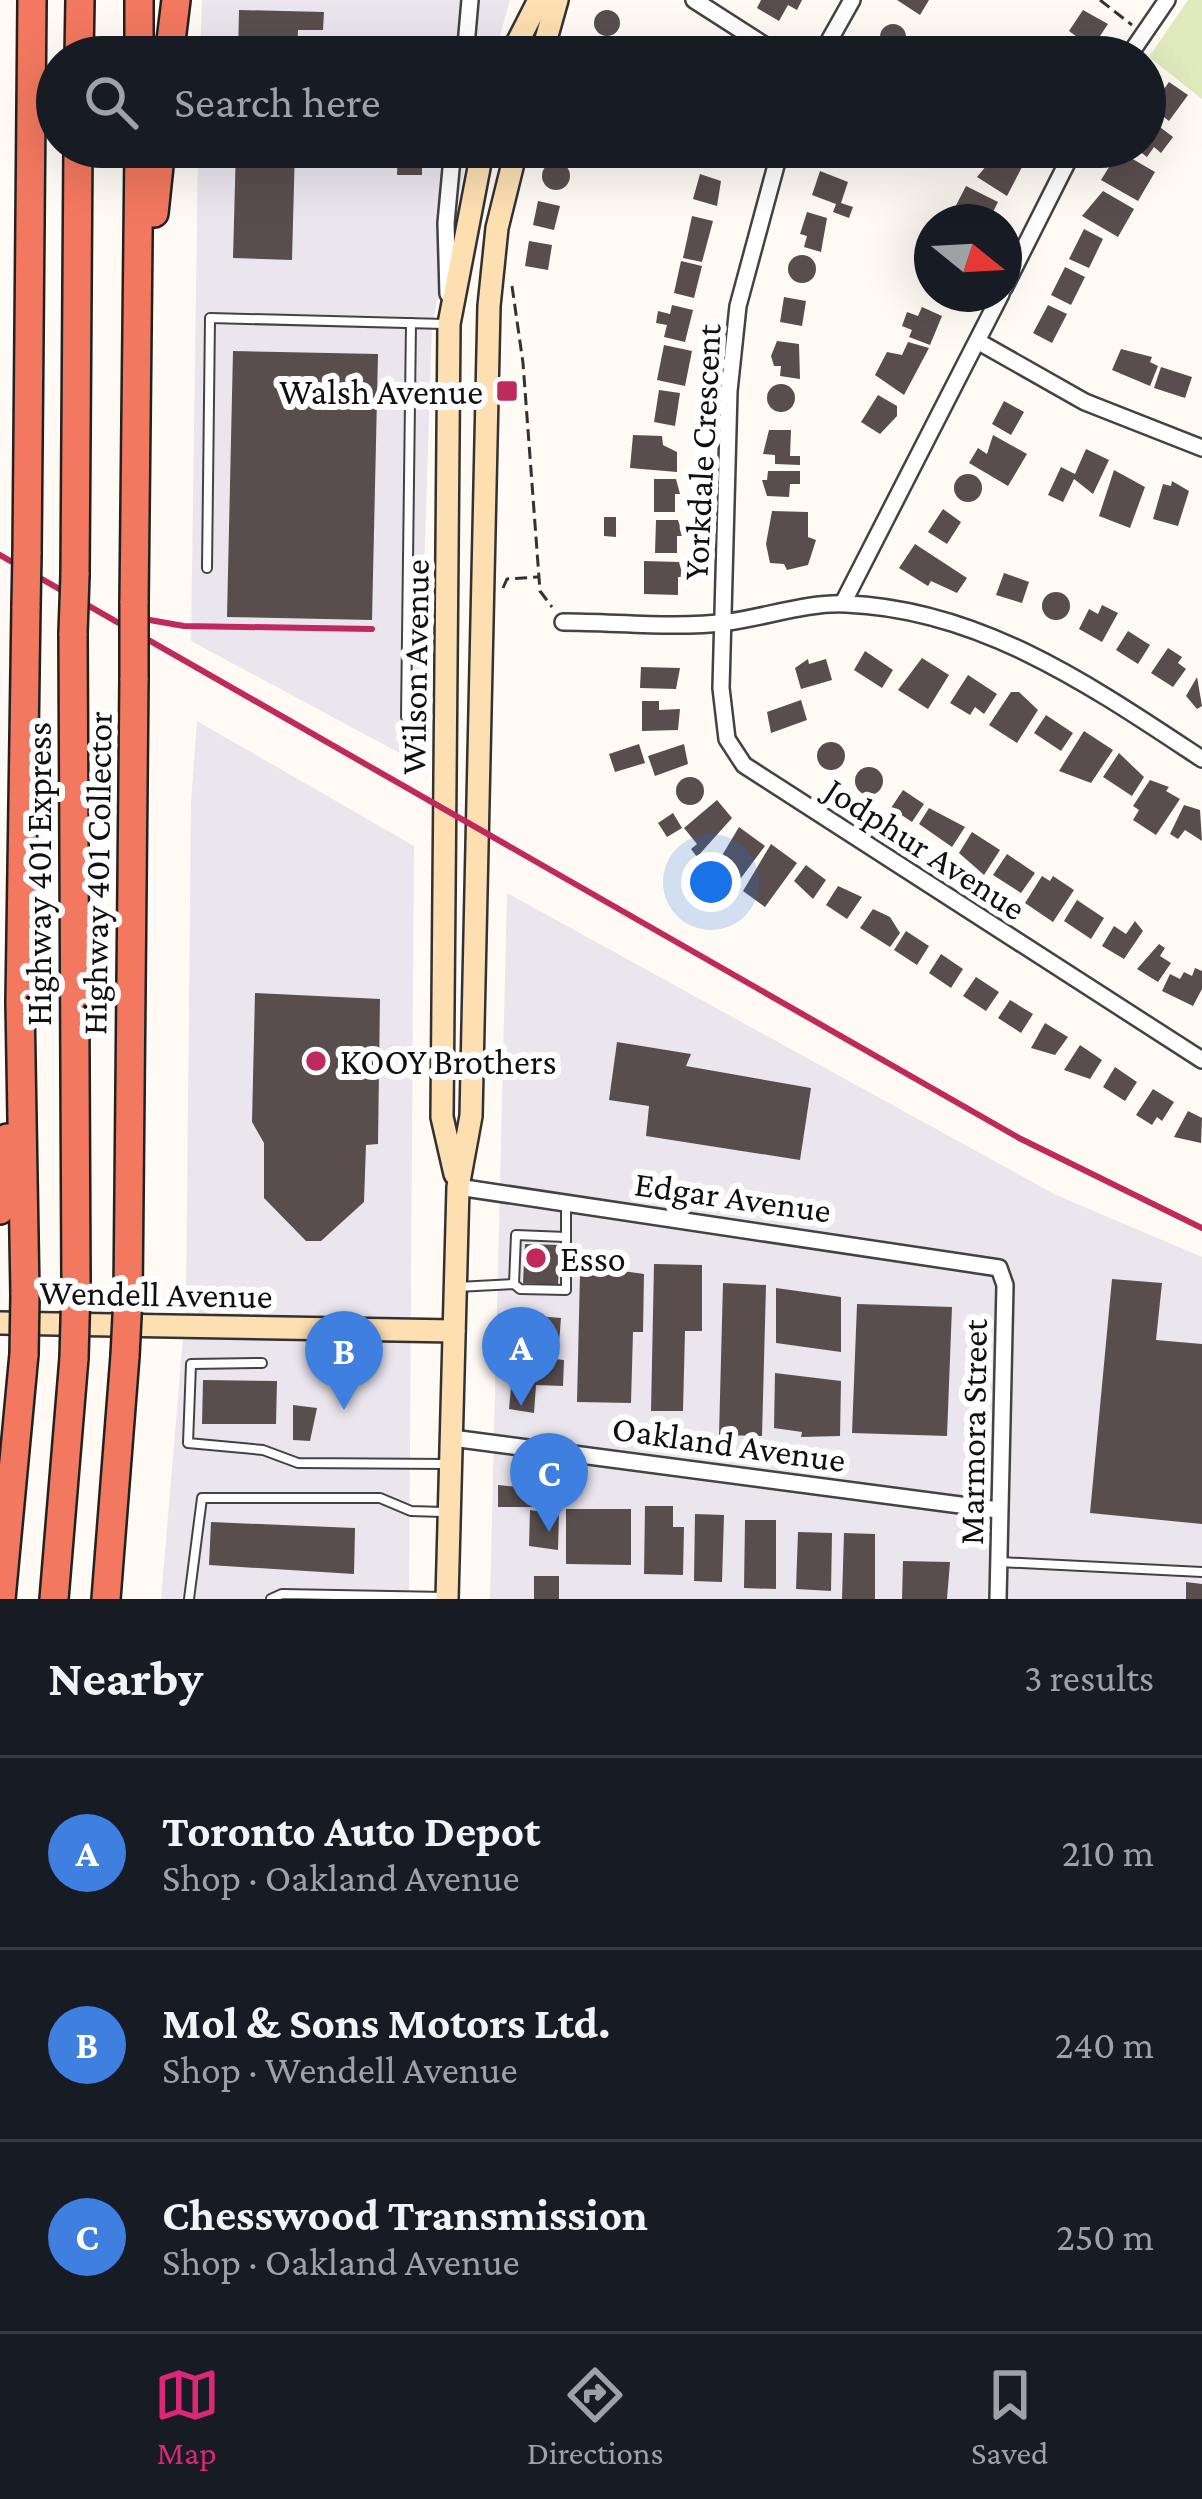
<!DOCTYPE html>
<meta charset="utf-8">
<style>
:root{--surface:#171b24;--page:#242831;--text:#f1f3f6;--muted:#9ea1a6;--line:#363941;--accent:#db2777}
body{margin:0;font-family:"Crimson Pro",serif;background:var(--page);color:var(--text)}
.compass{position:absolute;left:914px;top:204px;width:108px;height:108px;border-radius:50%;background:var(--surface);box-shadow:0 12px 48px #0002;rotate:108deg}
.you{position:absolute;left:711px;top:882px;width:42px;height:42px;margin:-30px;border:9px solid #fff;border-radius:50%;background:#1a73e8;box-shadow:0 0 0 18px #1a73e833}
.badge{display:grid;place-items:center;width:78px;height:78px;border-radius:50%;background:var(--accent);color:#fff;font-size:39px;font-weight:700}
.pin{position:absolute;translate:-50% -99px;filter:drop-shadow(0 3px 6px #0008)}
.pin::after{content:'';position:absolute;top:63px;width:42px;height:36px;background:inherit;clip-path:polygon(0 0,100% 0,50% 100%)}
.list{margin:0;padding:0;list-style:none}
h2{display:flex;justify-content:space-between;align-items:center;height:156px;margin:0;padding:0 48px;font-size:51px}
h2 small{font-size:39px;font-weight:400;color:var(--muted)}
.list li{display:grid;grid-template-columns:78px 1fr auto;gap:36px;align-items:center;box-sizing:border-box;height:192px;padding:0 48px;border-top:3px solid var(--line)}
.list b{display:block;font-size:45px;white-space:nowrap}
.list p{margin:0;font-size:39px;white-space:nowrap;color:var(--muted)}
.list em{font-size:39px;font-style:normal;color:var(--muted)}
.icon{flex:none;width:66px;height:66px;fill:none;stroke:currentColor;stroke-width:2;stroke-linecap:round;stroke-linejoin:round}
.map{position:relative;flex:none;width:1202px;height:1599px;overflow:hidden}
.search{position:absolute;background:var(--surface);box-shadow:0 12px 48px #0002;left:36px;right:36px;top:36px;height:132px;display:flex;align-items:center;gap:30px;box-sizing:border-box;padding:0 42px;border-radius:66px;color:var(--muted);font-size:45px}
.sheet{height:732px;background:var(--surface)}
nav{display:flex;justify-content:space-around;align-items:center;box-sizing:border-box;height:168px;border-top:3px solid var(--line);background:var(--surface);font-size:33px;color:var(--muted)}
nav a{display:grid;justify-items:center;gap:6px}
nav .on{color:var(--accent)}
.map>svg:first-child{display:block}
.industrial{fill:#ebe6ee}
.green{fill:#e1eabd}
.building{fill:#594e4d}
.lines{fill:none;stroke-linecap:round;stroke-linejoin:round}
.lane-casing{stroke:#434343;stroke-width:12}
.street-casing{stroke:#434343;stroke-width:20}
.secondary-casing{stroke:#323232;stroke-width:26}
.highway-casing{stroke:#212121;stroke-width:32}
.path{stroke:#323232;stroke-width:3;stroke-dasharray:12 6;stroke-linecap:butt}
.lane{stroke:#fff;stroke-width:8}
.street{stroke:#fff;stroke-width:15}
.secondary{stroke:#fddfb1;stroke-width:21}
.highway{stroke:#f2785f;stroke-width:27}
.rail{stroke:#c0295b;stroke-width:6}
.highway-bridge-casing{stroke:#212121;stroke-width:32;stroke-linecap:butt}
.highway-bridge{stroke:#f2785f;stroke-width:27}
.poi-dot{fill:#c0295b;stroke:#fff;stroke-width:4.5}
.labels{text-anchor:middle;stroke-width:12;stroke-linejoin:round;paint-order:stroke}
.poi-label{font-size:36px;fill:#101010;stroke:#fff;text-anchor:start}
.street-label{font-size:36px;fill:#101010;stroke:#fff}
</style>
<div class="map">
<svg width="1202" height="1599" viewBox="0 0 1202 1599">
<rect width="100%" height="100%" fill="#fffaf4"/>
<g class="industrial">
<path d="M 202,0 L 510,0 L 494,57 L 200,57 Z"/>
<path d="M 198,147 L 469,147 L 432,325 L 418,763 L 191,641 Z"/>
<path d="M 197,721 L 414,846 L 409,1599 L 161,1599 L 186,1301 L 191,802 Z"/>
<path d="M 507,893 L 1056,1195 L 1202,1257 L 1202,1599 L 490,1599 Z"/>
</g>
<path class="green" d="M 1188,0 L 1202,0 L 1202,99 L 1149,57 Z"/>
<g class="building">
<path d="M 761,0 L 802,0 L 797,10 L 788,5 L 779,21 L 757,8 Z"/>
<path d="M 897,0 L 929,0 L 920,15 Z"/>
<circle cx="607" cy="23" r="13"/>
<path d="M 239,10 L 324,12 L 323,30 L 298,30 L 297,57 L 238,57 Z"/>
<path d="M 1083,10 L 1108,24 L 1092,48 L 1069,31 Z"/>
<circle cx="893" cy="37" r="13"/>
<path d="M 1052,37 L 1060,41 L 1081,54 L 1039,57 Z"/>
<path d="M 1169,82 L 1188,95 L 1169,121 L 1151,107 Z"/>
<path d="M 1148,118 L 1173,137 L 1161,153 L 1154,147 L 1147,157 L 1134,147 L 1145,147 Z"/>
<path d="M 236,147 L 295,147 L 292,260 L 233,258 Z"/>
<path d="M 398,147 L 422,147 L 422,175 L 397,175 Z"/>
<path d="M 709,147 L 732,147 L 729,167 L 705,159 Z"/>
<path d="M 828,147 L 852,147 L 844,166 L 823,157 Z"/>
<path d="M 1119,151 L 1155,172 L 1138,201 L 1101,180 Z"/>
<path d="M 996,154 L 1022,167 L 1007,196 L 977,177 Z"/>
<circle cx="556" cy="176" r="14"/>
<path d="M 820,171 L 848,182 L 841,203 L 853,207 L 849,218 L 833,212 L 836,204 L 812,195 Z"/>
<path d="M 700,174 L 721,181 L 717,206 L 693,199 Z"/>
<path d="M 966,186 L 998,202 L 988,222 L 951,215 Z"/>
<path d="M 1103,191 L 1134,209 L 1118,237 L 1082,216 Z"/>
<path d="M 538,201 L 560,206 L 554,230 L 533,225 Z"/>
<path d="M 807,212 L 827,218 L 821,252 L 804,247 L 807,236 L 800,234 Z"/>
<path d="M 692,216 L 713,221 L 702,262 L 683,258 Z"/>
<path d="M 1084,229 L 1103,239 L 1089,268 L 1069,259 Z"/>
<path d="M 529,241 L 552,245 L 548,270 L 525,266 Z"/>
<circle cx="802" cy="269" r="14"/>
<path d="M 681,261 L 702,266 L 694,298 L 674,293 Z"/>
<path d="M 1065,267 L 1085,277 L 1071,305 L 1051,295 Z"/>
<path d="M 784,297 L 806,301 L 802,326 L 780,322 Z"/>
<path d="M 672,305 L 693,310 L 685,342 L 664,337 L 667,325 L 656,323 L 658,311 L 670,314 Z"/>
<path d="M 1048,305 L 1067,314 L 1052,343 L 1033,333 Z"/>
<path d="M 922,307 L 942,316 L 930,345 L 909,337 L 912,330 L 902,326 L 907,312 L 918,316 Z"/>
<path d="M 777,341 L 799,344 L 800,379 L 780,376 L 781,366 L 774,366 L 771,356 Z"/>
<path d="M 908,342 L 929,348 L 904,395 L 875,375 L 887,352 L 902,355 Z"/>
<path d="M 664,345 L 692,351 L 685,386 L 657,380 Z"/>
<path d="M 1121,349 L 1152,357 L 1150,362 L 1158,366 L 1150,386 L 1112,370 Z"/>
<path d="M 233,351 L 378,354 L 372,620 L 227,617 Z"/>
<path d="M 1161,367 L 1192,377 L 1185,398 L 1154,388 Z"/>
<circle cx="781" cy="398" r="14"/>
<path d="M 659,390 L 680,393 L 675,426 L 654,422 Z"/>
<path d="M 878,395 L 897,406 L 897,416 L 880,434 L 861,422 Z"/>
<path d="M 1004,401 L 1024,412 L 1011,435 L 992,424 Z"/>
<path d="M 769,430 L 791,430 L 790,456 L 800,456 L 800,465 L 775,464 L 775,455 L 763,454 Z"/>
<path d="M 633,435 L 662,436 L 663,445 L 677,452 L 677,472 L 630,468 Z"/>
<path d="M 993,435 L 1027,454 L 1008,486 L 969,463 L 978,448 L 987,454 Z"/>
<path d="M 1086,449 L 1109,460 L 1093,494 L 1074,479 L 1063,502 L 1048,495 L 1061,467 L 1075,474 Z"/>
<path d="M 1114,470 L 1145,487 L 1130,528 L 1099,516 Z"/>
<path d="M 768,471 L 800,471 L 800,484 L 790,484 L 789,497 L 767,496 L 762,480 L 767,480 Z"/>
<circle cx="968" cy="488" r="14"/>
<path d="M 654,479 L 676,479 L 680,494 L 675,494 L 675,512 L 654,512 Z"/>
<path d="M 1172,481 L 1189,491 L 1178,526 L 1153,519 L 1163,484 L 1171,486 Z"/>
<path d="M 943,509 L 961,522 L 947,544 L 928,532 Z"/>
<path d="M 772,511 L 808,512 L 808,537 L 816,540 L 808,565 L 787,570 L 784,564 L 770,563 L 766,544 Z"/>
<path d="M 604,517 L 616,517 L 616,537 L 604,536 Z"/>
<path d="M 656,520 L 678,520 L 683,536 L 677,536 L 677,553 L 655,553 Z"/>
<path d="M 915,544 L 967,578 L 957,593 L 931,581 L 928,586 L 899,568 Z"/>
<path d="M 644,561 L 679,562 L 683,577 L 678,577 L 678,595 L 644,594 Z"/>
<path d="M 1004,573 L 1029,582 L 1022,603 L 996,595 Z"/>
<circle cx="1056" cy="606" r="14"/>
<path d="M 1102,605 L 1118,613 L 1102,642 L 1079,629 L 1089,609 L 1098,614 Z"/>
<path d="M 1128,631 L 1150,645 L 1138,664 L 1116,650 Z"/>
<path d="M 1168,648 L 1182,657 L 1178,663 L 1186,669 L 1173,687 L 1151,673 Z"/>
<path d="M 865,651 L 893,670 L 882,688 L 854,670 Z"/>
<path d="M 922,658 L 949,675 L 928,709 L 898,690 Z"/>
<path d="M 808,659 L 809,664 L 826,659 L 832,680 L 801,689 L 795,668 Z"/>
<path d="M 641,667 L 680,668 L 676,689 L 640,688 Z"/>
<path d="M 968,675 L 997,694 L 984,714 L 975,707 L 970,715 L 950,703 Z"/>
<path d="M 1197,677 L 1202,706 L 1197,709 L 1186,696 Z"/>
<path d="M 1011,692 L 1019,692 L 1038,710 L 1017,743 L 989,725 Z"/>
<path d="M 801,700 L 807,720 L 771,733 L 767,712 Z"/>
<path d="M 642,701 L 659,701 L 659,710 L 680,709 L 678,730 L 642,731 Z"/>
<path d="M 1046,715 L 1073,733 L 1061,751 L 1034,733 Z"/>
<path d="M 1084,731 L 1113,750 L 1091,783 L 1059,771 Z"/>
<circle cx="831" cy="756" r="14"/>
<path d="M 639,744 L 645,763 L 615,772 L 609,754 Z"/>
<path d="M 684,744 L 688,764 L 655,776 L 648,756 Z"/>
<path d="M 1119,753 L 1144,777 L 1132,796 L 1103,777 Z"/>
<circle cx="869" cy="781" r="14"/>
<circle cx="690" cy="791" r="14"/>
<path d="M 1150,780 L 1169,787 L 1166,791 L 1180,799 L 1156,835 L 1133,820 L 1139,810 L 1133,806 Z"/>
<path d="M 903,790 L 924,804 L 912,822 L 891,808 Z"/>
<path d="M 717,800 L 732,818 L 697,857 L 691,849 L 697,844 L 684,828 Z"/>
<path d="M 1184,805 L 1200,810 L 1202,841 L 1185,830 L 1178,839 L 1170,834 Z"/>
<path d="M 929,808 L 965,827 L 952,847 L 919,824 Z"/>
<path d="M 673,813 L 682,828 L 667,837 L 658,823 Z"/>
<path d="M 739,827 L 765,846 L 732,890 L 711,874 Z"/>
<path d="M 972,832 L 1000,850 L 984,875 L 959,853 Z"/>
<path d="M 771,844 L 797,863 L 765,907 L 743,891 Z"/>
<path d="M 1007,854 L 1035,873 L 1021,893 L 993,875 Z"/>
<path d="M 806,865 L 826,880 L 813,899 L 794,881 Z"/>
<path d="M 1042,876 L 1050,881 L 1053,876 L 1074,890 L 1053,922 L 1025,903 Z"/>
<path d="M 838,886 L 862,897 L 847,919 L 826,905 Z"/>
<path d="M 1077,900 L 1104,918 L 1091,939 L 1064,921 Z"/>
<path d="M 873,909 L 890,917 L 900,933 L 890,947 L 860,928 Z"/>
<path d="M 1135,921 L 1143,931 L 1124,959 L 1102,946 L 1114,926 L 1126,934 Z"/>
<path d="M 906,931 L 929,946 L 917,965 L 894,950 Z"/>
<path d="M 1159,944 L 1165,948 L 1160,956 L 1171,963 L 1158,982 L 1137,969 Z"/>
<path d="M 941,954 L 963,969 L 951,988 L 929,973 Z"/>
<path d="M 1195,968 L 1202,971 L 1202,989 L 1193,1006 L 1162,991 L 1170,974 L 1180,979 L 1184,972 L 1192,976 Z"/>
<path d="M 976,977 L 999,992 L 986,1011 L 963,996 Z"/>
<path d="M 255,993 L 380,999 L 378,1144 L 366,1145 L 364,1202 L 321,1241 L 306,1241 L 264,1198 L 264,1143 L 252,1122 Z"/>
<path d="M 1010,1000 L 1033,1014 L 1021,1033 L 998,1018 Z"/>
<path d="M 1045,1023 L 1068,1037 L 1055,1055 L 1031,1048 Z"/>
<path d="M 617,1042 L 691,1054 L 686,1066 L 811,1088 L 800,1160 L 646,1136 L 649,1106 L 609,1100 Z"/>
<path d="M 1080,1045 L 1102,1060 L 1090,1079 L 1064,1070 Z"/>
<path d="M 1115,1067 L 1137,1082 L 1125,1101 L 1103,1087 Z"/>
<path d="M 1153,1089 L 1174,1102 L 1162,1121 L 1157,1117 L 1152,1125 L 1136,1115 Z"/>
<path d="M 1188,1111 L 1202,1118 L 1201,1143 L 1174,1137 Z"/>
<path d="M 525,1244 L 560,1245 L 558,1285 L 523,1283 Z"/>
<path d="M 654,1264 L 702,1265 L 702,1331 L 685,1331 L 683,1411 L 651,1411 Z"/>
<path d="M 601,1268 L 644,1274 L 643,1332 L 633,1332 L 631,1403 L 577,1402 L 580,1273 L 601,1273 Z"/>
<path d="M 1112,1279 L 1162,1283 L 1156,1340 L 1202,1344 L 1202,1524 L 1090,1513 Z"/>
<path d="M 723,1283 L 766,1285 L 762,1436 L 719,1435 Z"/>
<path d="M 776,1288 L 841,1297 L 841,1352 L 776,1343 Z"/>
<path d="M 857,1304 L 952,1307 L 947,1436 L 852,1433 Z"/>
<path d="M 513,1314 L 561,1318 L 559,1343 L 511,1340 Z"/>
<path d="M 514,1354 L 564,1360 L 563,1386 L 536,1385 L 534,1413 L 509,1409 Z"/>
<path d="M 775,1373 L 841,1381 L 840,1436 L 801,1437 L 802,1432 L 774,1428 Z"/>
<path d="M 203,1380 L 277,1381 L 276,1424 L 202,1424 Z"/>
<path d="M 293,1405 L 317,1408 L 310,1441 L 293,1440 Z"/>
<path d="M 498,1485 L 550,1490 L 550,1507 L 498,1507 Z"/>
<path d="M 645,1506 L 673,1506 L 673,1527 L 684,1527 L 683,1575 L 644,1574 Z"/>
<path d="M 566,1509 L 631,1509 L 631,1565 L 566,1564 Z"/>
<path d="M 530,1510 L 559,1514 L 558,1550 L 529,1546 Z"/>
<path d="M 695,1514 L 724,1515 L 722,1582 L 694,1581 Z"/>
<path d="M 745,1520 L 776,1520 L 776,1589 L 744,1588 Z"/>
<path d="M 211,1522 L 355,1528 L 354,1574 L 209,1565 Z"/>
<path d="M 798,1532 L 832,1533 L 831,1591 L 796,1589 Z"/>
<path d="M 844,1533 L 875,1534 L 875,1599 L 842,1599 Z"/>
<path d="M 903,1561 L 950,1562 L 947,1599 L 902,1599 Z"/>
<rect x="534" y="1576" width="25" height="23"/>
<path d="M 1186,1582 L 1202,1584 L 1202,1599 L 1186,1599 Z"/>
</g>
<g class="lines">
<defs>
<g id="lane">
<path d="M 207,568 L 210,318 L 445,324"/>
<path d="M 406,717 L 411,323"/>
<path d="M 514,1284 L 516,1235 L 566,1237"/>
<path d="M 457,1287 L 514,1284 L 520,1289 L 566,1290 L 566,1206"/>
<path d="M 262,1363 L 191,1364 L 188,1443 L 263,1450 L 298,1463 L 449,1464"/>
<path d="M 1000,1562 L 1202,1572"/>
<path d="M 189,1599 L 202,1498 L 380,1498 L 411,1511 L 443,1512"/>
<path d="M 271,1599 L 282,1594 L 445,1597"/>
</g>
<g id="street">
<path d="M 694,0 L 783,57"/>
<path d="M 465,57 L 470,0"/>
<path d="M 820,57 L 852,0"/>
<path d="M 1128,57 L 1167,0"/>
<path d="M 781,147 L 738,306 L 729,391 L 721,688 L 727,739 L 744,765 L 1202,1060"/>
<path d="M 1004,288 L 1075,147"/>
<path d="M 448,294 L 446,223 L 453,147"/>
<path d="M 979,342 L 1085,402 L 1202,448"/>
<path d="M 843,603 L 1001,294"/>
<path d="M 563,622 C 617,622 675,629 728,622 C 766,617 808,602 846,604 C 981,609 1093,687 1202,759"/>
<path d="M 458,1187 L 999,1268 L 1005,1285 L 998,1599"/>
<path d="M 452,1438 L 998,1510"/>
</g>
<g id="secondary">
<path d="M 510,57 L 539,0"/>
<path d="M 541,57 L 557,0"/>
<path d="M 455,1174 L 442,1117 L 449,324 L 483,147"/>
<path d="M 0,1323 L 454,1331"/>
<path d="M 447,1599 L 458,1187 L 471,1116 L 489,306 L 497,228 L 517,147"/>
</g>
<g id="highway">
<path d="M 79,57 L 80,0"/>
<path d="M 139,57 L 139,0"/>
<path d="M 169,57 L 176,0"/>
<path d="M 154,213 L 161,147"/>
<path d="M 27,554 L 32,0"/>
<path d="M 75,575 L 78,147"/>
<path d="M 134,603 L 139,147"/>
<path d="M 73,633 L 76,1285"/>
<path d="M 0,1210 L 7,1138"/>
<path d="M 25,1295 L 20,1002 L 26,606"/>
<path d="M 128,1296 L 134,678"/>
<path d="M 1,1599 L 24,1354"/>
<path d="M 54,1599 L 74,1358"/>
<path d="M 106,1599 L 125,1356"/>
</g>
</defs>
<use href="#lane" class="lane-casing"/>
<use href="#street" class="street-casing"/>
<use href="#secondary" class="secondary-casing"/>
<use href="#highway" class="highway-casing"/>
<g class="path">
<path d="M 1100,0 L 1132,25"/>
<path d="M 512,286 L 523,363 L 540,591 L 552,607"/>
<path d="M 503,588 L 507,579 L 538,577"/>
</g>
<use href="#lane" class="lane"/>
<use href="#street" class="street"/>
<use href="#secondary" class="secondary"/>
<use href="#highway" class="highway"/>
<g class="rail">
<path d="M 0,555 L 1019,1138 L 1202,1228"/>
<path d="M 121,615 L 184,626 L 372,629"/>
</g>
<defs>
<g id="highway-bridge">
<path d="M 26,606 L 27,554"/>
<path d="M 73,633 L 75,575"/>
<path d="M 134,678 L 134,603"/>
<path d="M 24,1354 L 25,1295"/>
<path d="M 125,1356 L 128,1296"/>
<path d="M 74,1358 L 76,1285"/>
</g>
</defs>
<use href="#highway-bridge" class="highway-bridge-casing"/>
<use href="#highway-bridge" class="highway-bridge"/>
</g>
<g class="poi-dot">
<rect x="495" y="379" width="24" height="24" rx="6"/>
<circle cx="316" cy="1061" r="12"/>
<circle cx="536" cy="1258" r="12"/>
</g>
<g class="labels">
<g class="poi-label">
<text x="483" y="404" text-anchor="end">Walsh Avenue</text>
<text x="340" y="1074">KOOY Brothers</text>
<text x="560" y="1271">Esso</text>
</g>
<g class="street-label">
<text transform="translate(701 452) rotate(-87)" y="13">Yorkdale Crescent</text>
<text transform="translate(414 667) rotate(-89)" y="13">Wilson Avenue</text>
<text transform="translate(926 848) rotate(33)" y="13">Jodphur Avenue</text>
<text transform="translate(96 873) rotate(-89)" y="13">Highway 401 Collector</text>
<text transform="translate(38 874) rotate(-90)" y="13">Highway 401 Express</text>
<text transform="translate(733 1196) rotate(8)" y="13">Edgar Avenue</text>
<text transform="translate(156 1293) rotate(1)" y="13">Wendell Avenue</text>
<text transform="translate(972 1432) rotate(-89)" y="13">Marmora Street</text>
<text transform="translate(729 1443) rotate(8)" y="13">Oakland Avenue</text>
</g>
</g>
</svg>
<svg class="compass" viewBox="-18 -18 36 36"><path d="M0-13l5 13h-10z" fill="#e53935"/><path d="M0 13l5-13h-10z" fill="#9ea1a6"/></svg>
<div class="you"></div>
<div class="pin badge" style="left:521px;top:1406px;background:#3f7fe0">A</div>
<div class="pin badge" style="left:344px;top:1410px;background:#3f7fe0">B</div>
<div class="pin badge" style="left:549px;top:1532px;background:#3f7fe0">C</div>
<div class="search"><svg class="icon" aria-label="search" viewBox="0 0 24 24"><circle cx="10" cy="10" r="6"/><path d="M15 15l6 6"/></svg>Search here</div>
</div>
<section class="sheet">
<h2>Nearby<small>3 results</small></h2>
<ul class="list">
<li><span class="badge" style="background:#3f7fe0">A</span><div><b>Toronto Auto Depot</b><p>Shop · Oakland Avenue</p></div><em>210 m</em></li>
<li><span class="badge" style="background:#3f7fe0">B</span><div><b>Mol &amp; Sons Motors Ltd.</b><p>Shop · Wendell Avenue</p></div><em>240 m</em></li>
<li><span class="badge" style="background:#3f7fe0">C</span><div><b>Chesswood Transmission</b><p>Shop · Oakland Avenue</p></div><em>250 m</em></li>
</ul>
</section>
<nav>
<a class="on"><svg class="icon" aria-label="map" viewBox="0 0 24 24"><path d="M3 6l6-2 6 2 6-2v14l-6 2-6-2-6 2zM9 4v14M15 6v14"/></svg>Map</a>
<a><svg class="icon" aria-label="directions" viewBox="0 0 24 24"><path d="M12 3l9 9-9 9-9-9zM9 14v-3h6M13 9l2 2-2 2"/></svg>Directions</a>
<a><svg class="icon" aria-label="saved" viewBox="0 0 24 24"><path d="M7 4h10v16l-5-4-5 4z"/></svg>Saved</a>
</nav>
